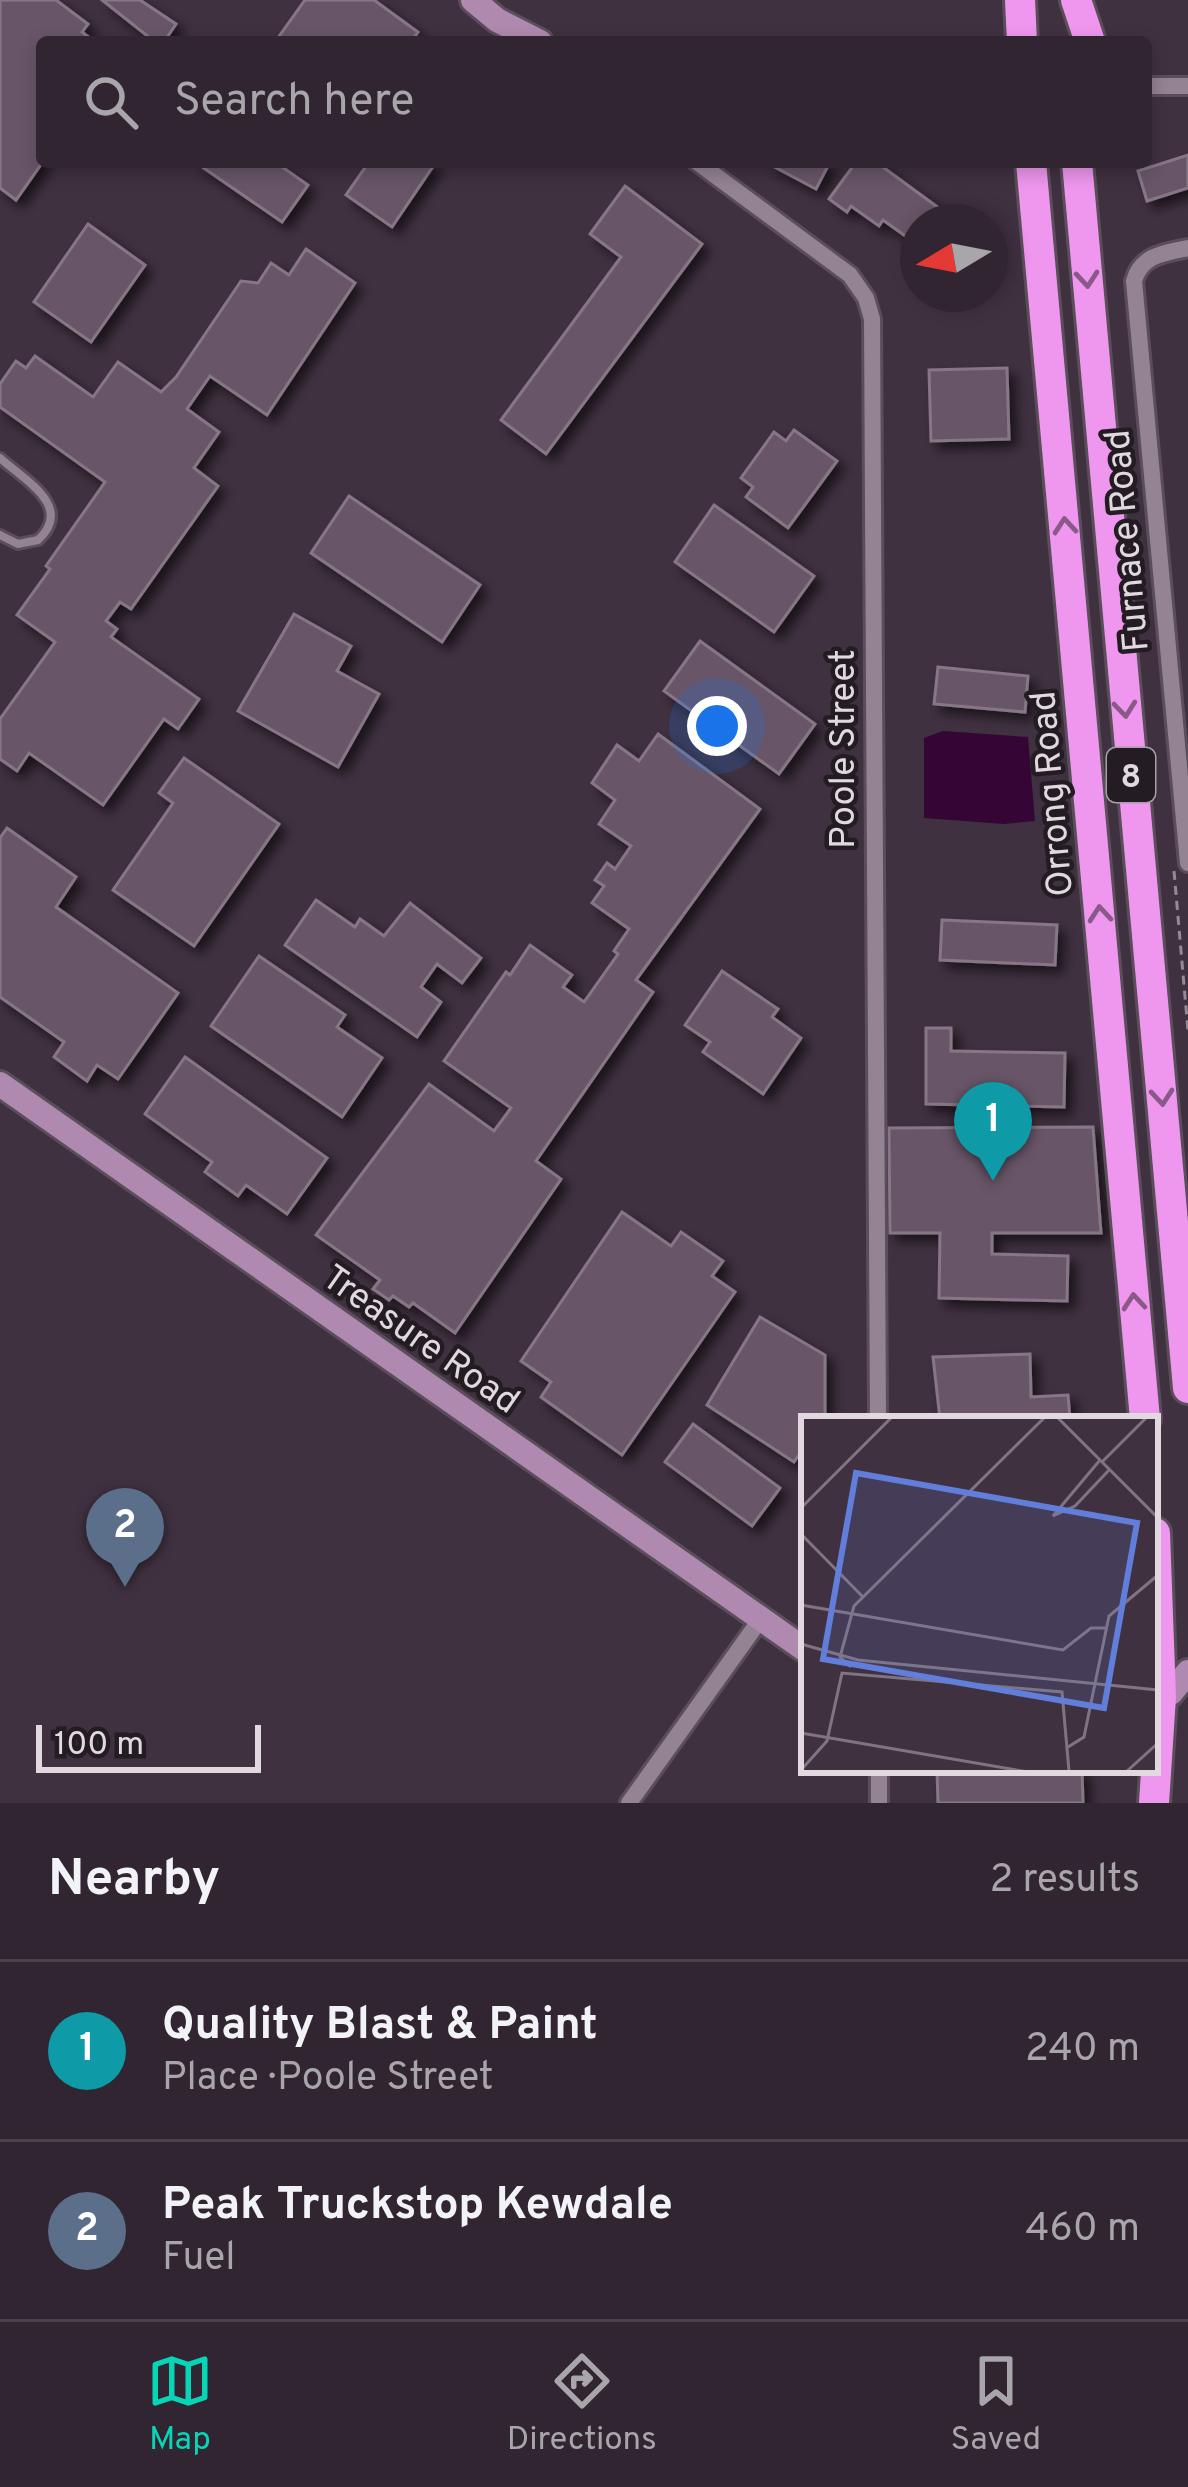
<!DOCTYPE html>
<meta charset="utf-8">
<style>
:root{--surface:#302530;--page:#3c313c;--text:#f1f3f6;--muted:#a8a5ab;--line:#4b424c;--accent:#06d5b6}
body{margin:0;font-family:Overpass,sans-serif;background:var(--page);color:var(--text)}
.compass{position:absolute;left:900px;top:204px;width:108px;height:108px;border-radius:50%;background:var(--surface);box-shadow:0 6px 18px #0003;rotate:260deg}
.scale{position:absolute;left:36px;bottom:30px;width:225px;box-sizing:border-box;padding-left:12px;border:6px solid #e1d8e0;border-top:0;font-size:33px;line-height:42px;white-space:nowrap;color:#e1d8e0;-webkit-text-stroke:9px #231c22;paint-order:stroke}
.you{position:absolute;left:717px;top:726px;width:42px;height:42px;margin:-30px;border:9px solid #fff;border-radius:50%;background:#1a73e8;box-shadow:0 0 0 18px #1a73e833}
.badge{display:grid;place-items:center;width:78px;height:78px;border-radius:50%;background:var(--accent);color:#fff;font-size:39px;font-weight:700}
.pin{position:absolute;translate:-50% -99px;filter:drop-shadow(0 3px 6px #0008)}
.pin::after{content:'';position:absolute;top:63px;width:42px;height:36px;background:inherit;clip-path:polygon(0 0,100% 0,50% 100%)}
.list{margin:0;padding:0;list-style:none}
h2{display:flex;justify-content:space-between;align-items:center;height:156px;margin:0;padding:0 48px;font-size:51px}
h2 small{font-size:39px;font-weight:400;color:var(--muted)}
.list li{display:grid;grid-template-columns:78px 1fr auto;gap:36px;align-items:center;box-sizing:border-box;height:180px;padding:0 48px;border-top:3px solid var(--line)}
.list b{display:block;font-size:45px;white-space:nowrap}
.list p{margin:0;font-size:39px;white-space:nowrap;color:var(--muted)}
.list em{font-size:39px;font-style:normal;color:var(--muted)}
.icon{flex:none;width:66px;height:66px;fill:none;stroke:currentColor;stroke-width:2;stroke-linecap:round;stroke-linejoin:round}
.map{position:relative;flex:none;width:1188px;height:1803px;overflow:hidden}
.search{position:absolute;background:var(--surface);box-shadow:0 6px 18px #0003;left:36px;right:36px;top:36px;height:132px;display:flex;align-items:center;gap:30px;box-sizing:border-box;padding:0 42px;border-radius:12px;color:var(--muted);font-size:45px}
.sheet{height:516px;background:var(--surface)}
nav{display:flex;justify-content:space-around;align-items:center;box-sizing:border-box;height:168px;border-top:3px solid var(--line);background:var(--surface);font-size:33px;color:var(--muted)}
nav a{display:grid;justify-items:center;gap:6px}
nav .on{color:var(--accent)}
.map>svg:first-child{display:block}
.water{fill:#340535}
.building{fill:#675767;stroke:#877686;stroke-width:3;filter:url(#shadow)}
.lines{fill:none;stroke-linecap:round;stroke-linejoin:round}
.lane-casing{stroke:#5a4e5a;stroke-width:14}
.street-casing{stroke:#5a4e5a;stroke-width:22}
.secondary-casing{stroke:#5a4e5a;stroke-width:30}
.highway-casing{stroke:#5a4e5a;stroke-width:36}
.path{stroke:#958994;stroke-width:3;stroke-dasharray:9 6;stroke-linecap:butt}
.lane{stroke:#948393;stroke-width:8}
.street{stroke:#948393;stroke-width:16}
.secondary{stroke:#af89af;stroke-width:24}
.highway{stroke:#ef96ef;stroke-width:30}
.oneway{stroke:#895988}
.labels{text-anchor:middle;stroke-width:9;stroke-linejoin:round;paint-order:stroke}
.shield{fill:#231c22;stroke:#a8a0a7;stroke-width:3}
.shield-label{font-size:33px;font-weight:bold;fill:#e1d8e0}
.street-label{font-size:36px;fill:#e1d8e0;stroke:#231c22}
.inset-road{fill:none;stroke:#807480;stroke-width:3}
.view{fill:#627edb;fill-opacity:0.15;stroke:#627edb;stroke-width:6}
.inset-edge{fill:none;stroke:#e1d8e0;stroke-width:6}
</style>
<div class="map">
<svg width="1188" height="1803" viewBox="0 0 1188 1803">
<defs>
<filter id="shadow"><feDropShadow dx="7" dy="7" stdDeviation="6" flood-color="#0009"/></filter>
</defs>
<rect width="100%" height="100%" fill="#403140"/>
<path class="water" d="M 943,731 L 1028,737 L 1035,821 L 1004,824 L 924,818 L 924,738 Z"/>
<g class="building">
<path d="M 0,0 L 56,0 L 88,24 L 82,32 L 95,42 L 42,42 L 42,163 L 16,200 L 0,188 Z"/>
<path d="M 102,0 L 140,0 L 176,24 L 164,42 L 155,42 Z"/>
<path d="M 305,0 L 374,0 L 418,32 L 411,42 L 275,42 Z"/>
<path d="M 1188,155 L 1188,188 L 1147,201 L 1138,171 Z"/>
<path d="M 195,162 L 275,162 L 308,185 L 282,222 Z"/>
<path d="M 369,162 L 436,162 L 392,227 L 346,195 Z"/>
<path d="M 765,162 L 830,162 L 816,189 Z"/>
<path d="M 856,162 L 876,162 L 958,222 L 918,222 L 918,245 L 883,220 L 879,226 L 851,206 L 847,212 L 829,199 Z"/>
<path d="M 625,186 L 702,244 L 546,454 L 501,420 L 621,257 L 590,234 Z"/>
<path d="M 88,224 L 145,265 L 91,342 L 34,302 Z"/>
<path d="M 306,249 L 355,283 L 267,415 L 210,376 L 187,409 L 219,432 L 194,468 L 218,486 L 131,609 L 120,602 L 106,621 L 117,629 L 111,637 L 199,699 L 178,729 L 164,719 L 103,805 L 29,753 L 17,771 L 0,759 L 0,719 L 55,642 L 17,615 L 50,569 L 46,566 L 105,482 L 0,407 L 0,384 L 16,361 L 26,368 L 35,356 L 93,397 L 118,362 L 161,392 L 176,377 L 241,281 L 258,283 L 271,263 L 289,275 Z"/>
<path d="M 1007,368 L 1009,439 L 931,441 L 929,370 Z"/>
<path d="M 794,430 L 837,461 L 788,528 L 746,497 L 753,487 L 741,478 L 774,432 L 786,441 Z"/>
<path d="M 349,496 L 480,585 L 442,642 L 311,553 Z"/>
<path d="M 714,505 L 814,576 L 774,632 L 675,562 Z"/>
<path d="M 294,614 L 351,646 L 337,671 L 379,694 L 338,767 L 238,711 Z"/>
<path d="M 700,641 L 815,724 L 779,774 L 664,691 Z"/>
<path d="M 938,667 L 1028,676 L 1025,712 L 934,704 Z"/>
<path d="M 658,734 L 760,809 L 636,980 L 653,992 L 536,1161 L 561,1179 L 455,1333 L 413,1303 L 409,1307 L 393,1296 L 389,1300 L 373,1289 L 380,1280 L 316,1235 L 429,1084 L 494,1131 L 511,1108 L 444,1061 L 506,972 L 510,975 L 530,945 L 572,975 L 563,987 L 584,1002 L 618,954 L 614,951 L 629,929 L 592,903 L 604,886 L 595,880 L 607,863 L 615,869 L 631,846 L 599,824 L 615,800 L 592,783 L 617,745 L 639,761 Z"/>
<path d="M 184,758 L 279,824 L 194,946 L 113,890 L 173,803 L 159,793 Z"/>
<path d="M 7,828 L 76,877 L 56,907 L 178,993 L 118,1079 L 97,1065 L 87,1081 L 54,1057 L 64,1042 L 0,997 L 0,838 Z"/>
<path d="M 316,900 L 355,927 L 360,919 L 384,936 L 410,903 L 481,958 L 462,983 L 437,964 L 421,987 L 441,1002 L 417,1037 L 285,945 Z"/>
<path d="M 942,920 L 1057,925 L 1055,965 L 940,960 Z"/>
<path d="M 259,956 L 345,1015 L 337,1027 L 382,1058 L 342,1117 L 211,1026 Z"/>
<path d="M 722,971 L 778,1009 L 772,1017 L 801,1038 L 763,1094 L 703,1052 L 710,1042 L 685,1025 Z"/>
<path d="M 926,1028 L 951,1028 L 951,1051 L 1065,1053 L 1064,1107 L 926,1104 Z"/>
<path d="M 185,1057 L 327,1158 L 287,1214 L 246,1185 L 238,1196 L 205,1172 L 212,1162 L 145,1114 Z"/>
<path d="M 1093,1127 L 1101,1233 L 992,1233 L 992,1254 L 1068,1256 L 1067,1301 L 939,1298 L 940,1233 L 890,1233 L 889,1128 Z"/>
<path d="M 622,1212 L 671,1246 L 681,1232 L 723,1261 L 712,1276 L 735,1292 L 622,1455 L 541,1397 L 551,1382 L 521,1361 Z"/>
<path d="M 760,1317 L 825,1355 L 825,1419 L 804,1419 L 804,1447 L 794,1462 L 707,1405 Z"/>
<path d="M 1030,1354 L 1031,1397 L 1068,1395 L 1070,1419 L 940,1419 L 933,1357 Z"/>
<path d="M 693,1424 L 780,1488 L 752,1526 L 665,1462 Z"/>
<path d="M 937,1770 L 1082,1770 L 1083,1803 L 938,1803 Z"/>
</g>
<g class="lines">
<defs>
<path id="lane" d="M 0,458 C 26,481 74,507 38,540 L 18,544 L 0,535"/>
<g id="street">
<path d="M 1146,86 L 1188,86"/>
<path d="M 697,162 L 850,275 L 866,298 L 872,319 L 878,1419"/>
<path d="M 1188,248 C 1164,253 1141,255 1134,281 L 1188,863"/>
<path d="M 879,1770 L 879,1803"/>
<path d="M 629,1803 L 760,1620"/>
</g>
<g id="secondary">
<path d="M 473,0 L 497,20 L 540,42"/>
<path d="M 0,1084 L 804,1649"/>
<path d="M 1155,1696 L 1171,1693 L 1188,1672"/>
</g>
<g id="highway">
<path d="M 1020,0 L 1022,42"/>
<path d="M 1076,0 L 1090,42"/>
<path d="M 1031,162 L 1145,1419"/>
<path d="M 1077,162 L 1188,1388"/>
<path d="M 1154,1803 L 1161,1697 L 1155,1533"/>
</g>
</defs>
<use href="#lane" class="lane-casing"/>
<use href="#street" class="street-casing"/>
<use href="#secondary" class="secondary-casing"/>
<use href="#highway" class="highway-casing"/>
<path class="path" d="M 1174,871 L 1188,1031"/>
<use href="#lane" class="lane"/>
<use href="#street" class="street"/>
<use href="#secondary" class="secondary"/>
<use href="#highway" class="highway"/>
</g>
<defs><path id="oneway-chevron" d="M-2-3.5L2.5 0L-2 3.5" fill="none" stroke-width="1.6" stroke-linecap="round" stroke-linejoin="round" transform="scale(3)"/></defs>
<g class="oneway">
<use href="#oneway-chevron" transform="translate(1087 279) rotate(85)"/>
<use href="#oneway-chevron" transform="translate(1065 526) rotate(-95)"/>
<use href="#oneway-chevron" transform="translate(1125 709) rotate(84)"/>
<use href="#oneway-chevron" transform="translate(1100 914) rotate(-95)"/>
<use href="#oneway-chevron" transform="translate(1162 1097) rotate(85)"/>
<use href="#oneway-chevron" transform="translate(1134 1302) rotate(-95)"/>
</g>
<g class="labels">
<rect class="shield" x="1107" y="748" width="48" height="54" rx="9"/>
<g class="shield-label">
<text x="1131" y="787">8</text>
</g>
<g class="street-label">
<text transform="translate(1125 541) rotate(-95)" y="13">Furnace Road</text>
<text transform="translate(841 749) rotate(-90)" y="13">Poole Street</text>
<text transform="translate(1050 794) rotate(-95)" y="13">Orrong Road</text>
<text transform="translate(422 1338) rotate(35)" y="13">Treasure Road</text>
</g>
</g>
<g transform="translate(801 1416)">
<rect width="357" height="357" fill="#403140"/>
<path class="inset-road" d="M 256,1 L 357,102M 299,44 L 252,100 L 274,90 L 309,53M 301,46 L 346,1M 0,92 L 91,1M 0,118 L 62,181M 0,189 L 262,234 L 290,212 L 304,212M 0,228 L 57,244 L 357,274M 50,251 L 39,241 L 53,190 L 244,1M 291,282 L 308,200 L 357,159M 0,317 L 227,356M 267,331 L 283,321 L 291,282M 0,354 L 26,325 L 41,257 L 261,276 L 268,355M 325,356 L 357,327"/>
<path class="view" d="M 55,57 L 336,107 L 303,292 L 22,243 Z"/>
<rect width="357" height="357" class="inset-edge"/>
</g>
</svg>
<svg class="compass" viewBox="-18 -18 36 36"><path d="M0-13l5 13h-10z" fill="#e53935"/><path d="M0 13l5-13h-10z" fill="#a8a5ab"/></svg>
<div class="scale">100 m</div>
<div class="you"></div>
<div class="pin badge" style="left:993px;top:1181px;background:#0f9aa8">1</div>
<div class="pin badge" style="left:125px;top:1587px;background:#5c6f8a">2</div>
<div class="search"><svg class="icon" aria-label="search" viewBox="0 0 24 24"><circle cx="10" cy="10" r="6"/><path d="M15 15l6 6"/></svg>Search here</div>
</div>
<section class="sheet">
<h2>Nearby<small>2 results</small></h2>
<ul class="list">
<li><span class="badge" style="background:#0f9aa8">1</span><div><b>Quality Blast &amp; Paint</b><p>Place · Poole Street</p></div><em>240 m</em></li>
<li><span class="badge" style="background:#5c6f8a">2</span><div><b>Peak Truckstop Kewdale</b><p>Fuel</p></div><em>460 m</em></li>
</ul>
</section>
<nav>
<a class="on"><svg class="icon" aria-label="map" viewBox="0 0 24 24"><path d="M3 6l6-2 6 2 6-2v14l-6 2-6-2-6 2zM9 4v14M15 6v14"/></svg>Map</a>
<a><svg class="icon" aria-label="directions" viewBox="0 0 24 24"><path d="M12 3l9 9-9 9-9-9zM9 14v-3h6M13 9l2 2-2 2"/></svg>Directions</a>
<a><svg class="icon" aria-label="saved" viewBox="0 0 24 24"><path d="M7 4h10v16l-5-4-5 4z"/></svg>Saved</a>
</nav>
